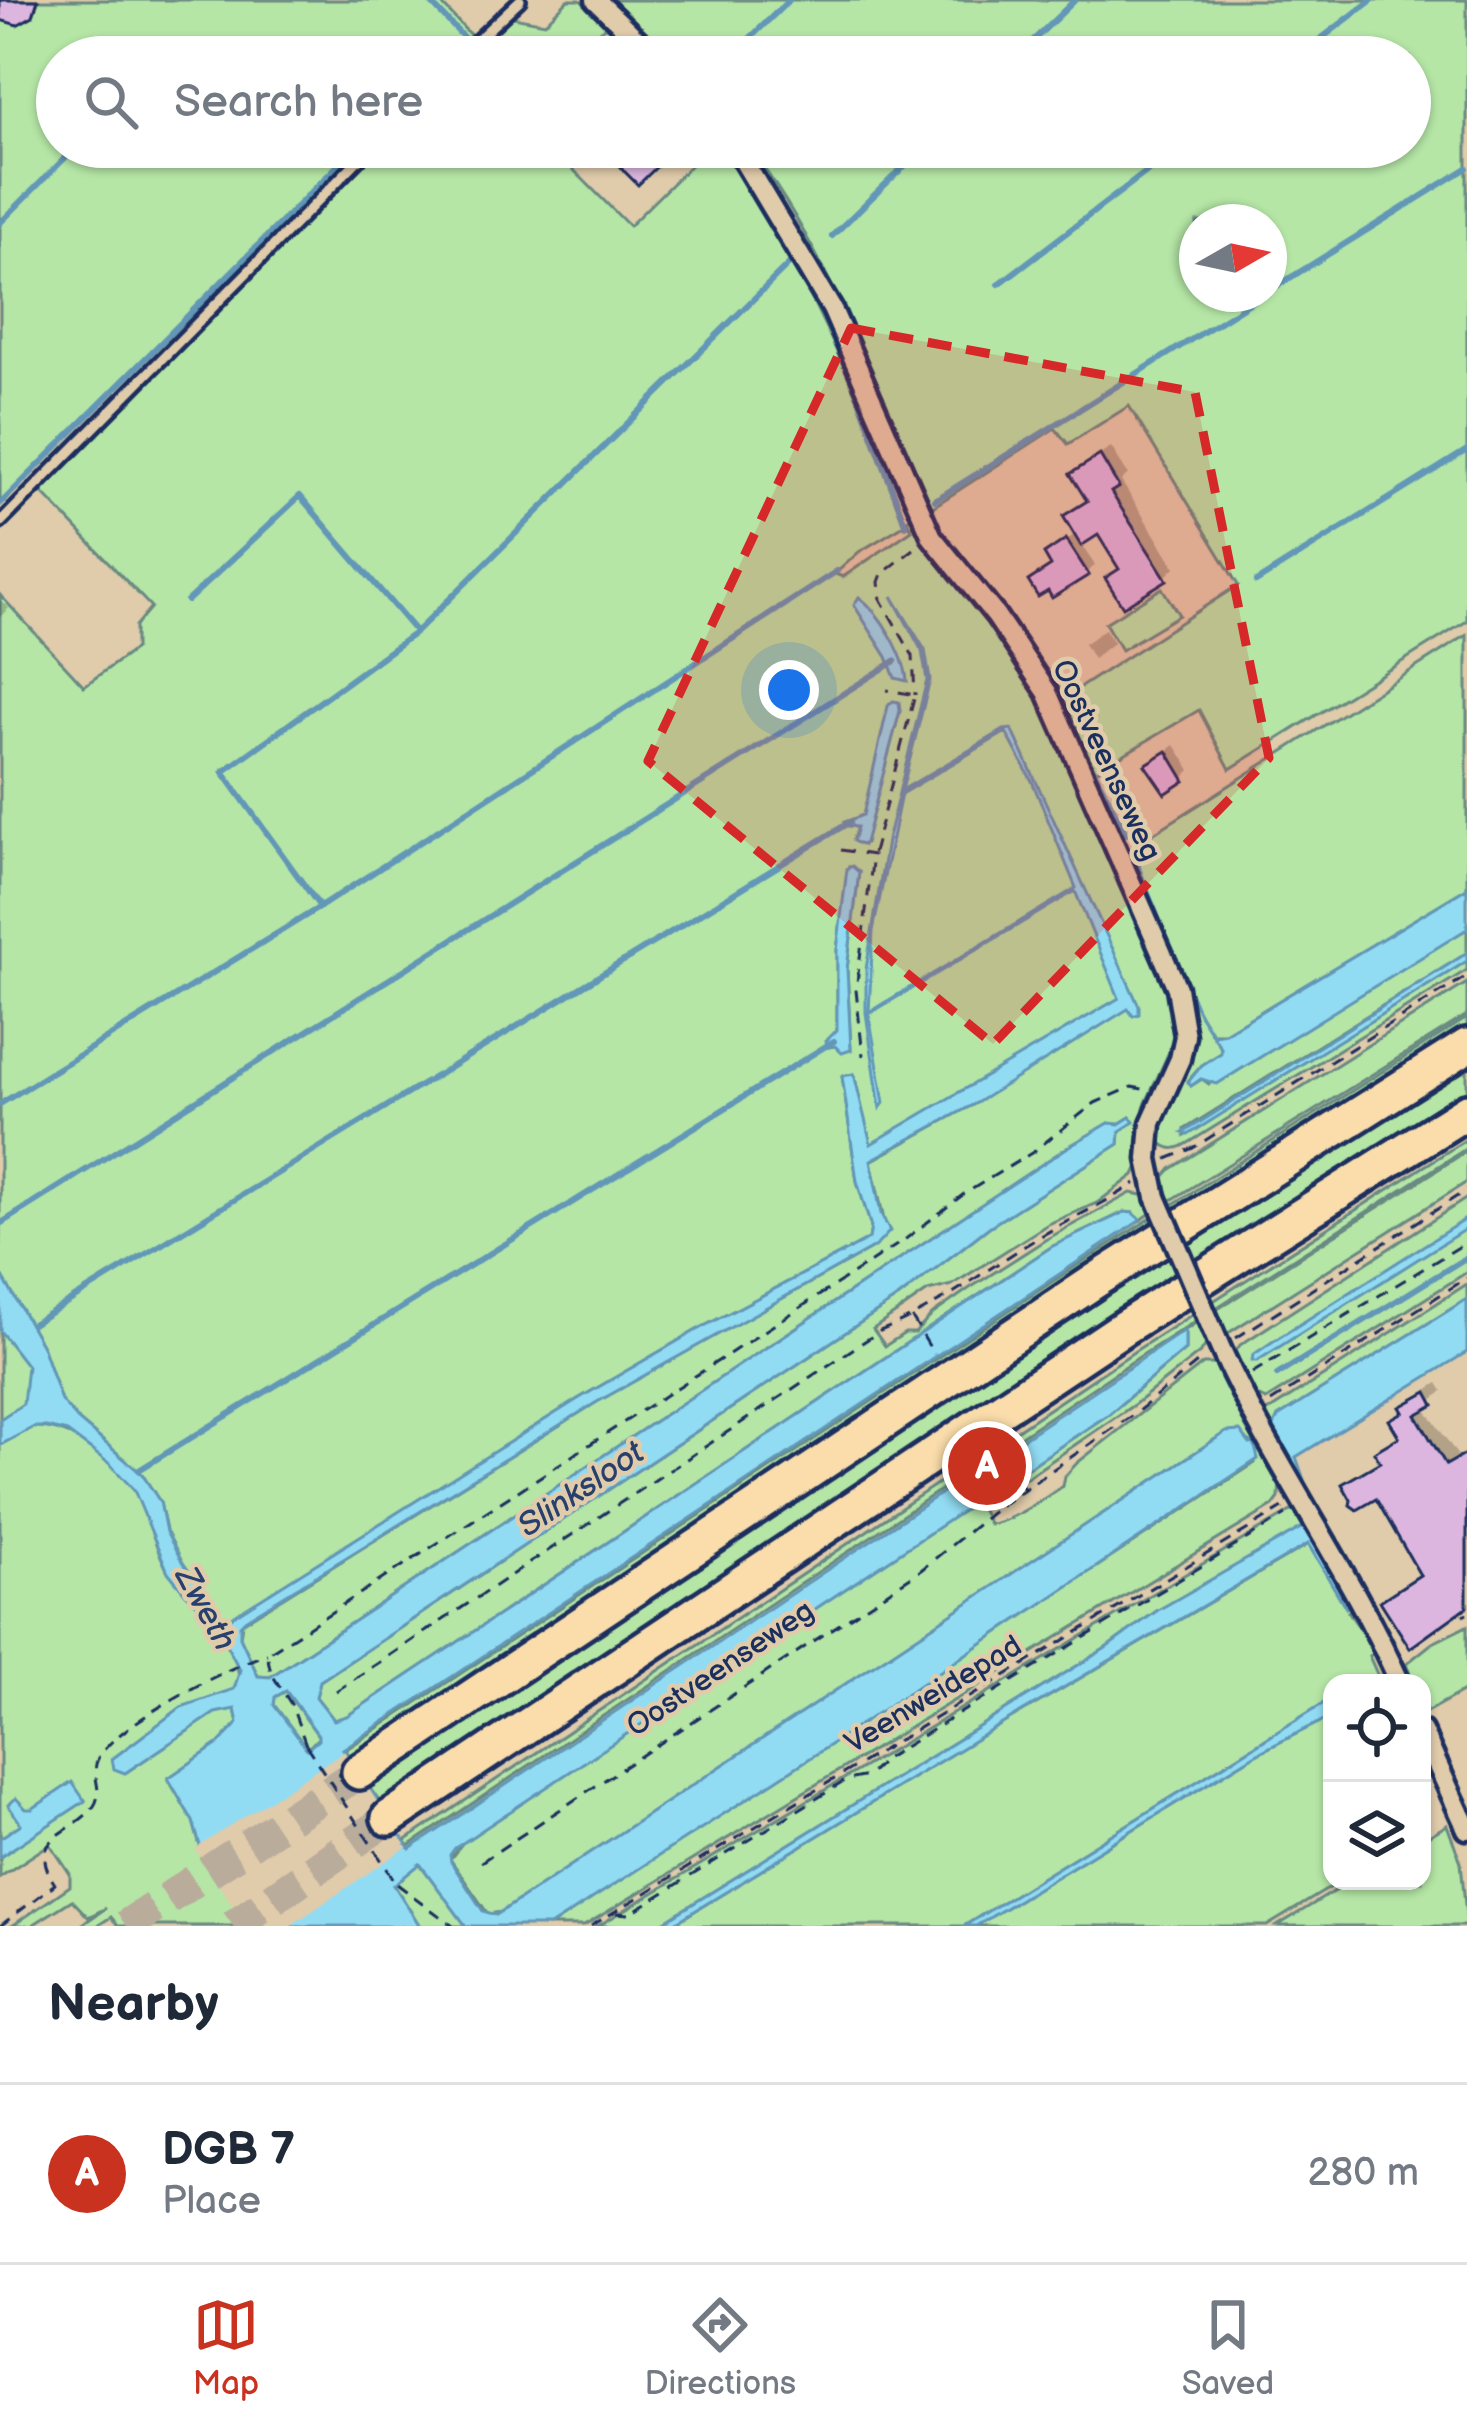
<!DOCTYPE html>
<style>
:root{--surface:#fff;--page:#f6f6f7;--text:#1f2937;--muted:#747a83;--line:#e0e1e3;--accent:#c8321e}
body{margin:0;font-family:"Balsamiq Sans",sans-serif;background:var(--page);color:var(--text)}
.controls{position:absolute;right:36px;bottom:36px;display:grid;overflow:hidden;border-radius:24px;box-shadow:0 3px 9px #0004}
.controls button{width:108px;height:108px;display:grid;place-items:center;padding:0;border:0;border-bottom:3px solid var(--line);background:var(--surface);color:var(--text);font:60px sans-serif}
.compass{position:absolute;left:1179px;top:204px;width:108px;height:108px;border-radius:50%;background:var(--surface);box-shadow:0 3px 9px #0004;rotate:81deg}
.you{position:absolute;left:789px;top:690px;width:42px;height:42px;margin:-30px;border:9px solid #fff;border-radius:50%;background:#1a73e8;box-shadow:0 0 0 18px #1a73e833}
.badge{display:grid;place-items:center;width:78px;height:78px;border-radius:50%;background:var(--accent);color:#fff;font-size:39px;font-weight:700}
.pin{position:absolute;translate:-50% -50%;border:6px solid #fff;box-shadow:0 3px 12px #0006}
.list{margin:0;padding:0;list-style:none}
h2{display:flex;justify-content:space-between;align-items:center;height:156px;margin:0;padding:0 48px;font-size:51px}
h2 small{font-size:39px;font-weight:400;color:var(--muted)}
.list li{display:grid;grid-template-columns:78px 1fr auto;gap:36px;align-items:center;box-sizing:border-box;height:180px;padding:0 48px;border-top:3px solid var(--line)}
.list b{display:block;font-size:45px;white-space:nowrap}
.list p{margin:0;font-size:39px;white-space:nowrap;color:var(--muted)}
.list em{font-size:39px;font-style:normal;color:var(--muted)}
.icon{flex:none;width:66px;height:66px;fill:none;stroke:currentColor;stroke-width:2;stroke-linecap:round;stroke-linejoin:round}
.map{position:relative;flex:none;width:1467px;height:1926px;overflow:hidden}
.search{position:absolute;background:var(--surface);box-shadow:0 3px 9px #0004;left:36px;right:36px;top:36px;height:132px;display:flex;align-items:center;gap:30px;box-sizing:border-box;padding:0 42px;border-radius:66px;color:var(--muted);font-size:45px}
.sheet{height:336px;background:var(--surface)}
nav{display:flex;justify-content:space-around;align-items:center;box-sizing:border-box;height:168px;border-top:3px solid var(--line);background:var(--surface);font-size:33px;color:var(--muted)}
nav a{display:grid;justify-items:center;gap:6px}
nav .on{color:var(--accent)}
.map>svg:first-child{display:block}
.green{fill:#b5e6a6;stroke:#688a82;stroke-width:3;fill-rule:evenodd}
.water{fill:#92dcf3;stroke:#6297b7;stroke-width:3;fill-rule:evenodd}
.pier{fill:#e0cbaa}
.shadow{fill:#0003}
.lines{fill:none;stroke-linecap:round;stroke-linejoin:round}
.stream{stroke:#6297b7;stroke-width:6}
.building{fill:#ddb6df;stroke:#1b2f5e;stroke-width:3}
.motorway-tunnel{stroke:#b9ac9b;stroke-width:33;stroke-dasharray:33 16;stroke-linecap:butt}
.service-casing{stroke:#1b2f5e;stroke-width:18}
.minor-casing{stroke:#1b2f5e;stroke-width:27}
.motorway-casing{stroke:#1b2f5e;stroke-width:42}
.path{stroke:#1b2f5e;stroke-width:3;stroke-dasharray:12 9;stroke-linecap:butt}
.service{stroke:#e0cbaa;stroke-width:9}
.minor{stroke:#e0cbaa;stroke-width:18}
.motorway{stroke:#faddab;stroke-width:33}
.minor-bridge-casing{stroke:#1b2f5e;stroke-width:27;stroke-linecap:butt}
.path-bridge{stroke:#1b2f5e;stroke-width:3;stroke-dasharray:12 9;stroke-linecap:butt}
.minor-bridge{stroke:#e0cbaa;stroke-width:18}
.marked{fill:#d62828;fill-opacity:0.2;stroke:#d62828;stroke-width:9;stroke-dasharray:24 15;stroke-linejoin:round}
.labels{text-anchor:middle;stroke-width:9;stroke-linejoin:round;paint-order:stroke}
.street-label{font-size:30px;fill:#1b2f5e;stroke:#e0cbaa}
.water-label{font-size:33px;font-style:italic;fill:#27406d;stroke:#e0cbaa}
</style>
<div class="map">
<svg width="1467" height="1926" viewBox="0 0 1467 1926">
<rect width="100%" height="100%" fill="#e0cbaa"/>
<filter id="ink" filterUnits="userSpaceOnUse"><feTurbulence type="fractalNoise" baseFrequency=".00833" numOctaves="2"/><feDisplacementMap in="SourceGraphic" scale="24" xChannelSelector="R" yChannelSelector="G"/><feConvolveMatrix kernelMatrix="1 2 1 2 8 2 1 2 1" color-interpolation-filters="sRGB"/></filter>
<g filter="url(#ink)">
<g class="green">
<path d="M 0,0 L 438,0 L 472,37 L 451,57 L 57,57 L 57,147 L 360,147 L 0,503 Z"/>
<path d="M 568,0 L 580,0 L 607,24 L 574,57 L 467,57 L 508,16 L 545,23 Z"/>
<path d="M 611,0 L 1467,0 L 1467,621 L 1230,769 L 1199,710 L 1089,775 L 1056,703 L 1238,585 L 1129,406 L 1068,444 L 1055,428 L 925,512 C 882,395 825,245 748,147 L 1410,147 L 1410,57 L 666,57 ZM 1197,222 L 1269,222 L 1269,294 L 1197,294 Z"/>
<path d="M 378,147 L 551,147 L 629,226 L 701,155 L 730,159 C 806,272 862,396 904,525 L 859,552 L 835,574 L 843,577 L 912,530 L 907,520 L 915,515 L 927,545 L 932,543 L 1034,677 L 1168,981 L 1176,1036 L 1144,1107 L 1140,1162 L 1134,1175 L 1097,1203 L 1048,1224 L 952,1285 L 928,1291 L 873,1329 L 885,1346 L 905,1333 L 915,1333 L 933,1314 L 970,1288 L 1045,1240 L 1131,1193 L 1148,1196 L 1151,1213 L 1141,1220 L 1133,1213 L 1124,1212 L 1051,1247 L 347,1716 L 334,1720 L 316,1697 L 320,1681 L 899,1297 L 989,1227 L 1119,1144 L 1120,1131 L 1133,1122 L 1130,1117 L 1117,1125 L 1109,1123 L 1068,1147 L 270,1677 L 258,1676 L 240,1637 L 242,1623 L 597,1402 L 876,1246 L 884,1220 L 871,1161 L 978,1102 L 1119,999 L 870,1145 L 854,1074 L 842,1076 L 857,1181 L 871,1227 L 869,1239 L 695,1331 L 578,1399 L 230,1619 L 221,1619 L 183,1563 L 166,1531 L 160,1502 L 142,1474 L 78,1420 L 61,1401 L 42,1346 L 0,1272 L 0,595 L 84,686 L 135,649 L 135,626 L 151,607 L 40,490 ZM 897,702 L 900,711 L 863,845 L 853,839 L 857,828 L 845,822 L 863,816 L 890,703 ZM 849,867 L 859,872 L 847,969 L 851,1050 L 839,1050 L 835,1046 L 828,1047 L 827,1042 L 837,1030 L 837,950 Z"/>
<path d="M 1162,588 L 1179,615 L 1121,650 L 1105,623 Z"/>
<path d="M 1467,635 L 1467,888 L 1225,1033 L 1211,1033 L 1220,1044 L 1221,1053 L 1202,1065 L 1188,1081 L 1191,1086 L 1202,1079 L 1209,1084 L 1467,929 L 1467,953 L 1185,1129 L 1185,1136 L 1467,961 L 1467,970 L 1190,1142 C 1179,1149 1170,1152 1160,1142 C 1153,1111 1187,1078 1192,1048 C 1201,997 1152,911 1132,864 L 1135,850 L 1151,835 Z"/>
<path d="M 1467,983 L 1467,1015 L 1170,1201 L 1163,1178 L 1171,1169 Z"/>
<path d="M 1467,1018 L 1467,1026 L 1087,1265 L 349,1756 L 345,1750 L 1082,1262 Z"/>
<path d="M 1467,1065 L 1467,1093 L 1269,1216 L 381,1804 L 367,1784 L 1104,1295 Z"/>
<path d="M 1467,1139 L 1467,1148 L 1139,1357 L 409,1846 L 405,1841 L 1135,1351 Z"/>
<path d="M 1467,1151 L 1467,1182 L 1225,1335 L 1213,1312 Z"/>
<path d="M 1467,1198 L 1467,1272 L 1266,1400 L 1249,1392 L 1233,1356 L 1240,1345 Z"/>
<path d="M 1467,1284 L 1467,1299 L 1278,1417 L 1271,1433 L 1308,1491 L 1303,1494 L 1264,1427 L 1267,1412 Z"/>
<path d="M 0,1316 L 31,1365 L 43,1403 L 0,1433 Z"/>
<path d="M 1199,1321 L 1209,1340 L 1201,1352 L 1135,1404 L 1026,1478 L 1020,1473 L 1109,1414 L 1185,1350 L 1185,1330 Z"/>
<path d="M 1203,1364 L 1215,1364 L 1221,1369 L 1280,1478 L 1279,1498 L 1273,1506 L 584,1926 L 550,1926 L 1255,1463 L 1254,1444 L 1226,1432 L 502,1912 L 488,1914 L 450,1859 L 463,1842 L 1010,1479 L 1017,1487 L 981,1509 L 989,1524 C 1007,1524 1047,1497 1063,1486 L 1065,1476 L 1077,1463 Z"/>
<path d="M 34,1427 C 72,1426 112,1458 133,1489 C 150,1514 153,1548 170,1574 C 181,1590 196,1599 209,1614 C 226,1633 242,1665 239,1690 L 125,1773 L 217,1711 L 235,1709 L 238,1723 L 218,1744 L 168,1779 L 193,1821 L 202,1853 L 253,1926 L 118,1926 L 111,1917 L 97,1926 L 80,1926 L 106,1908 L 88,1917 L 72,1900 L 31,1926 L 12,1926 L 70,1886 L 70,1874 L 50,1844 L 0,1877 L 0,1857 L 86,1799 L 0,1843 L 0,1445 Z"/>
<path d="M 1291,1511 L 1299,1512 L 1354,1606 L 1348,1612 C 1363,1633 1381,1656 1393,1683 L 1386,1683 L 1373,1654 L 1369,1656 L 1381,1683 L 1332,1683 L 1332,1698 L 964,1926 L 670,1926 L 973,1741 L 1309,1544 L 1346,1607 L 1310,1531 L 1158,1610 L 1106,1648 L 657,1926 L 598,1926 Z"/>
<path d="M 1467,1626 L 1467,1689 L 1426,1712 L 1422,1683 L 1414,1683 L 1406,1664 L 1431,1644 Z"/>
<path d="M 286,1691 L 319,1737 L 307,1749 L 274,1705 L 275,1697 Z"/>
<path d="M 1332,1716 L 1332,1881 L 1341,1881 L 1267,1926 L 976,1926 L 1256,1754 Z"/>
<path d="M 1447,1825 L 1461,1862 L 1467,1926 L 1277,1926 L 1351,1881 L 1422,1881 L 1422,1840 Z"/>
<path d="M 417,1865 L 423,1865 L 466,1926 L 420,1926 L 394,1885 Z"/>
</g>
<g class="water">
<path d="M 892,596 L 925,650 L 930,680 L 902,790 L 1004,730 L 1012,729 L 1139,1006 L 1139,1014 L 1133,1016 L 1128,1009 L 978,1102 L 871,1160 L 881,1214 L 890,1231 L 876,1246 L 597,1402 L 245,1620 L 240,1625 L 240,1637 L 258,1676 L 270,1677 L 1068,1147 L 1109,1123 L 1119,1124 L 1130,1117 L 1134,1122 L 1120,1131 L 1119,1144 L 989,1227 L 899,1297 L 320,1681 L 316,1697 L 334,1720 L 347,1716 L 1051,1247 L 1125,1212 L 1133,1213 L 1141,1220 L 343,1749 L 410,1849 L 1185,1330 L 1185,1350 L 1109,1414 L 455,1848 L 450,1855 L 451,1862 L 483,1911 L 496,1915 L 1226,1432 L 1240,1431 L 1250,1444 L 1254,1443 L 1258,1459 L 818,1753 L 550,1926 L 466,1926 L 420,1864 L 394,1885 L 420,1926 L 253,1926 L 202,1853 L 193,1821 L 168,1778 L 218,1744 L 238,1723 L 235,1709 L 215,1713 L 125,1773 L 114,1769 L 112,1759 L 181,1707 L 234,1689 L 240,1670 L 209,1614 L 186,1594 L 168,1572 L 134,1490 L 110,1464 L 67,1432 L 46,1427 L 34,1427 L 0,1445 L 0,1419 L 23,1404 L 27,1366 L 0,1331 L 0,1272 L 42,1346 L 61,1401 L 78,1420 L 142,1474 L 160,1502 L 166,1532 L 183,1563 L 225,1621 L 578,1399 L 695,1331 L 869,1239 L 871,1227 L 857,1181 L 842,1076 L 854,1074 L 871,1144 L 1119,998 L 1075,891 L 869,1014 L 884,1103 L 880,1108 L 866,1013 L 866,969 L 887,841 L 927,680 L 922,651 ZM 1006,732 L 1032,781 L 1076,888 L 869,1012 L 873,931 L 901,794 ZM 286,1691 L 318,1735 L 318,1740 L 307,1749 L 274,1705 L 275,1697 Z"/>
<path d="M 859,597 C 880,612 905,655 907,681 L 895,678 L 887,657 L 854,605 Z"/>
<path d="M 893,701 L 899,702 L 900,711 L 865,843 L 861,845 L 853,841 L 857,827 L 848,826 L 845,822 L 863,815 L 888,706 Z"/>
<path d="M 1154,841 L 1138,854 L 1140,869 C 1154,903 1191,1015 1215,1035 L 1225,1033 L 1467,888 L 1467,929 L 1217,1084 L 1201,1079 L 1191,1086 L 1188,1082 L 1202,1065 L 1221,1053 L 1221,1048 L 1199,1014 L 1137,863 L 1136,854 Z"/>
<path d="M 852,866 L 859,872 L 847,969 L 851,1050 L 842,1053 L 835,1046 L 828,1047 L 826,1041 L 837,1030 L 837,950 L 847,869 Z"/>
<path d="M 1467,953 L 1467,961 L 1188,1135 L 1183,1133 Z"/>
<path d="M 1467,1218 L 1467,1228 L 1257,1361 L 1252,1361 L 1253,1355 L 1272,1342 Z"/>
<path d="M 1467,1299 L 1467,1352 L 1296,1457 L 1308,1491 L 1271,1433 L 1278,1417 Z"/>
<path d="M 1301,1528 L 1310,1531 L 1352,1603 L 1346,1608 L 1308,1544 L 973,1741 L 670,1926 L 657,1926 L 1106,1648 L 1158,1610 Z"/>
<path d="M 1332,1698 L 1332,1716 L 1256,1754 L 976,1926 L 964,1926 Z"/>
<path d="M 72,1782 L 85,1801 L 0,1857 L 0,1838 L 21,1824 L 8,1805 L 16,1798 L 26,1809 L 32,1809 Z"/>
</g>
<path class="pier" d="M 344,1751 L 407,1847 L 290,1926 L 246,1926 L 195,1849 Z"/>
<g class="shadow">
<path d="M 1111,447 L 1128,474 L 1121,481 L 1175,567 L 1165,577 L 1108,579 L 1121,566 L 1099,531 L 1081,543 L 1095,565 L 1087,573 L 1032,581 L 1054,564 L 1047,554 L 1077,533 L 1067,516 L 1089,498 L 1074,475 Z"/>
<path d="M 0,600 L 9,608 L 0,617 Z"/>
<path d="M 1105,629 L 1113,643 L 1093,659 L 1084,644 Z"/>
<path d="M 1175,745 L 1191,770 L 1183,778 L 1149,765 Z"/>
<path d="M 1438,1383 L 1443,1391 L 1424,1407 L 1458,1456 L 1467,1451 L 1467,1605 L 1384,1601 L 1422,1573 L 1377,1495 L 1346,1485 L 1382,1459 L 1378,1453 L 1401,1435 L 1393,1421 L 1415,1397 Z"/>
</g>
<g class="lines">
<g class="stream">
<path d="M 428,0 L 465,39 L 446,57"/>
<path d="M 731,57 L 789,0"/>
<path d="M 1016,57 L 1075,0"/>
<path d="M 1297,57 L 1372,0"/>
<path d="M 0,223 L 76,147"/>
<path d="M 832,236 L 924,147"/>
<path d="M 999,284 L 1179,147"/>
<path d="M 809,289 L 829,324"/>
<path d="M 1269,291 L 1467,168"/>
<path d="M 844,358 L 906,526"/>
<path d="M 935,500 L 1264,294"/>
<path d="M 0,504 L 356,147"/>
<path d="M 1256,582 L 1467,450"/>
<path d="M 187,601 L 300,496 L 416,632 L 223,772 L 320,907"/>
<path d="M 416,632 L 793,260"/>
<path d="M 1071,725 L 1126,834"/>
<path d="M 0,1104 L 320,907 L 837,571"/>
<path d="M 0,1224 L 895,661"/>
<path d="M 32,1324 L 850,822"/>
<path d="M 1277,1375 L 1467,1257"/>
<path d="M 139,1470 L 834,1041"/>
</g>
</g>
<g class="building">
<path d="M 0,0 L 38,0 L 33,16 L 17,25 L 0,20 Z"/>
<path d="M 639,147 L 677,147 L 638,185 L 620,167 Z"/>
<path d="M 1100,455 L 1119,487 L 1111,492 L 1167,580 L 1123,607 L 1105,578 L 1119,569 L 1098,535 L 1081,546 L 1063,516 L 1087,501 L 1070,474 Z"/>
<path d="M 1066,539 L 1089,575 L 1052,598 L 1048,591 L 1038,597 L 1028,581 L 1051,566 L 1044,554 Z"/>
<path d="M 1167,751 L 1185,781 L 1165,794 L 1145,765 Z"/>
<path d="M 1427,1392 L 1434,1405 L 1416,1415 L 1446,1465 L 1467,1453 L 1467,1607 L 1410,1648 L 1380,1601 L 1420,1575 L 1376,1499 L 1357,1510 L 1350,1505 L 1351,1500 L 1342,1484 L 1380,1462 L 1374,1452 L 1399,1437 L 1389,1420 L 1403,1412 L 1400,1407 Z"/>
</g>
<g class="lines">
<g class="motorway-tunnel">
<path d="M 126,1926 L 359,1772"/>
<path d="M 233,1926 L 389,1818"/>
</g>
<defs>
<g id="service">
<path d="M 459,57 L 520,0"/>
<path d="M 0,523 L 371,147"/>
</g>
<g id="minor">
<path d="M 596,0 L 655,57"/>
<path d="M 735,147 L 832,309 L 932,537 L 996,616 L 1047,692 L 1177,988 L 1185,1036 L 1180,1059 L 1151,1123 L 1148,1159 L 1156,1197"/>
<path d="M 1211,1326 C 1263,1452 1345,1559 1400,1683"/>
<path d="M 1422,1731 L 1467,1829"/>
</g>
<g id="motorway">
<path d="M 359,1772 L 1095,1281 L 1467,1046"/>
<path d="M 389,1818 L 1123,1328 L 1467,1111"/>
</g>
</defs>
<use href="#service" class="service-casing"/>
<use href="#minor" class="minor-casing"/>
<use href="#motorway" class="motorway-casing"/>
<g class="path">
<path d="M 914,549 L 882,574 L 879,582 L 881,600 L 913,656 L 915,695"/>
<path d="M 841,850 L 873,855 L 856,990 L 863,1056"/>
<path d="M 873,853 L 915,695 L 887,690"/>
<path d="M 1167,1159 L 1193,1148 L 1467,976"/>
<path d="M 912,1318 L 934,1354"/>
<path d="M 1236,1338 L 1467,1190"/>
<path d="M 1252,1373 L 1467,1242"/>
<path d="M 1271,1402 L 1467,1278"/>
<path d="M 998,1451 L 1024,1489"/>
<path d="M 1005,1457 L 1010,1453 L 1006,1446"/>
<path d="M 1463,1615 L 1467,1613"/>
<path d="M 336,1691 L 880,1331 C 937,1309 985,1270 1036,1239 C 1069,1219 1104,1204 1136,1183"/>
<path d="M 306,1745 L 291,1704 L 271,1673 L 267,1654 L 903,1241 L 964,1194 L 1033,1152 L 1095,1103 L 1132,1087 L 1147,1090"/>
<path d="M 481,1862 L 921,1570 L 1001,1505 L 1137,1412 L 1202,1359"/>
<path d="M 397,1884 L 453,1926"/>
<path d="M 617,1913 L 629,1914 L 847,1780 L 868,1776 L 886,1758 L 1286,1515"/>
<path d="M 0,1926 L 55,1884 C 23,1836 75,1834 94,1806 C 104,1791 91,1776 97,1761 C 109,1727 232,1665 267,1654"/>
<path d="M 591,1926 L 1283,1508"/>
</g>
<use href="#service" class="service"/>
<use href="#minor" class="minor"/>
<use href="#motorway" class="motorway"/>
<defs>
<path id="minor-bridge" d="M 1156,1197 L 1211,1326"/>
</defs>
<use href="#minor-bridge" class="minor-bridge-casing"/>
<path class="path-bridge" d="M 306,1745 L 397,1884"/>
<use href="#minor-bridge" class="minor-bridge"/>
</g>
</g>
<path class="marked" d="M 851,328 L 1195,392 L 1269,758 L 993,1044 L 648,761 Z"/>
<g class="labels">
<g class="street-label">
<text transform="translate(1107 760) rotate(65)" y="10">Oostveenseweg</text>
<text transform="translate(720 1668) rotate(-34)" y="10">Oostveenseweg</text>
<text transform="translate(933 1694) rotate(-31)" y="10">Veenweidepad</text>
</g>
<g class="water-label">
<text transform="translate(580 1488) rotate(-34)" y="12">Slinksloot</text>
<text transform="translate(207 1608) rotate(61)" y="12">Zweth</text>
</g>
</g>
</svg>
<div class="controls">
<button><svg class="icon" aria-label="locate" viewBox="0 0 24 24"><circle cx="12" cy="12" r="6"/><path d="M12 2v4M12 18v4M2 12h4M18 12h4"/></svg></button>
<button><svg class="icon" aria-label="layers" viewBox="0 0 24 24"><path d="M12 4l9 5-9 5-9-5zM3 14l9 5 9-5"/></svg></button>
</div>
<svg class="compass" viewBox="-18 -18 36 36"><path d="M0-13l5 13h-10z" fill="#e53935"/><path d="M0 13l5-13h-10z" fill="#747a83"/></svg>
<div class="you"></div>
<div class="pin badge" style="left:987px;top:1466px">A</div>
<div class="search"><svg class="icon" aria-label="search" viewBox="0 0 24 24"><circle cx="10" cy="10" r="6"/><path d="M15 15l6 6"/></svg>Search here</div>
</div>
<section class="sheet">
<h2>Nearby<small></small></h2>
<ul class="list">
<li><span class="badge">A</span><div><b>DGB 7</b><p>Place</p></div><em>280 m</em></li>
</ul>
</section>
<nav>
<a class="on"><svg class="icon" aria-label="map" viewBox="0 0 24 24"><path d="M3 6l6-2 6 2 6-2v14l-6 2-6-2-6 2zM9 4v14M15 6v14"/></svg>Map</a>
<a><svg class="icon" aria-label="directions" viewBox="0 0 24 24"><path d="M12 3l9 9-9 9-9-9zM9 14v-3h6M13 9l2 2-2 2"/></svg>Directions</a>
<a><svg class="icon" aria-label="saved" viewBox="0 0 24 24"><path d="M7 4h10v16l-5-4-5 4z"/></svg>Saved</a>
</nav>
